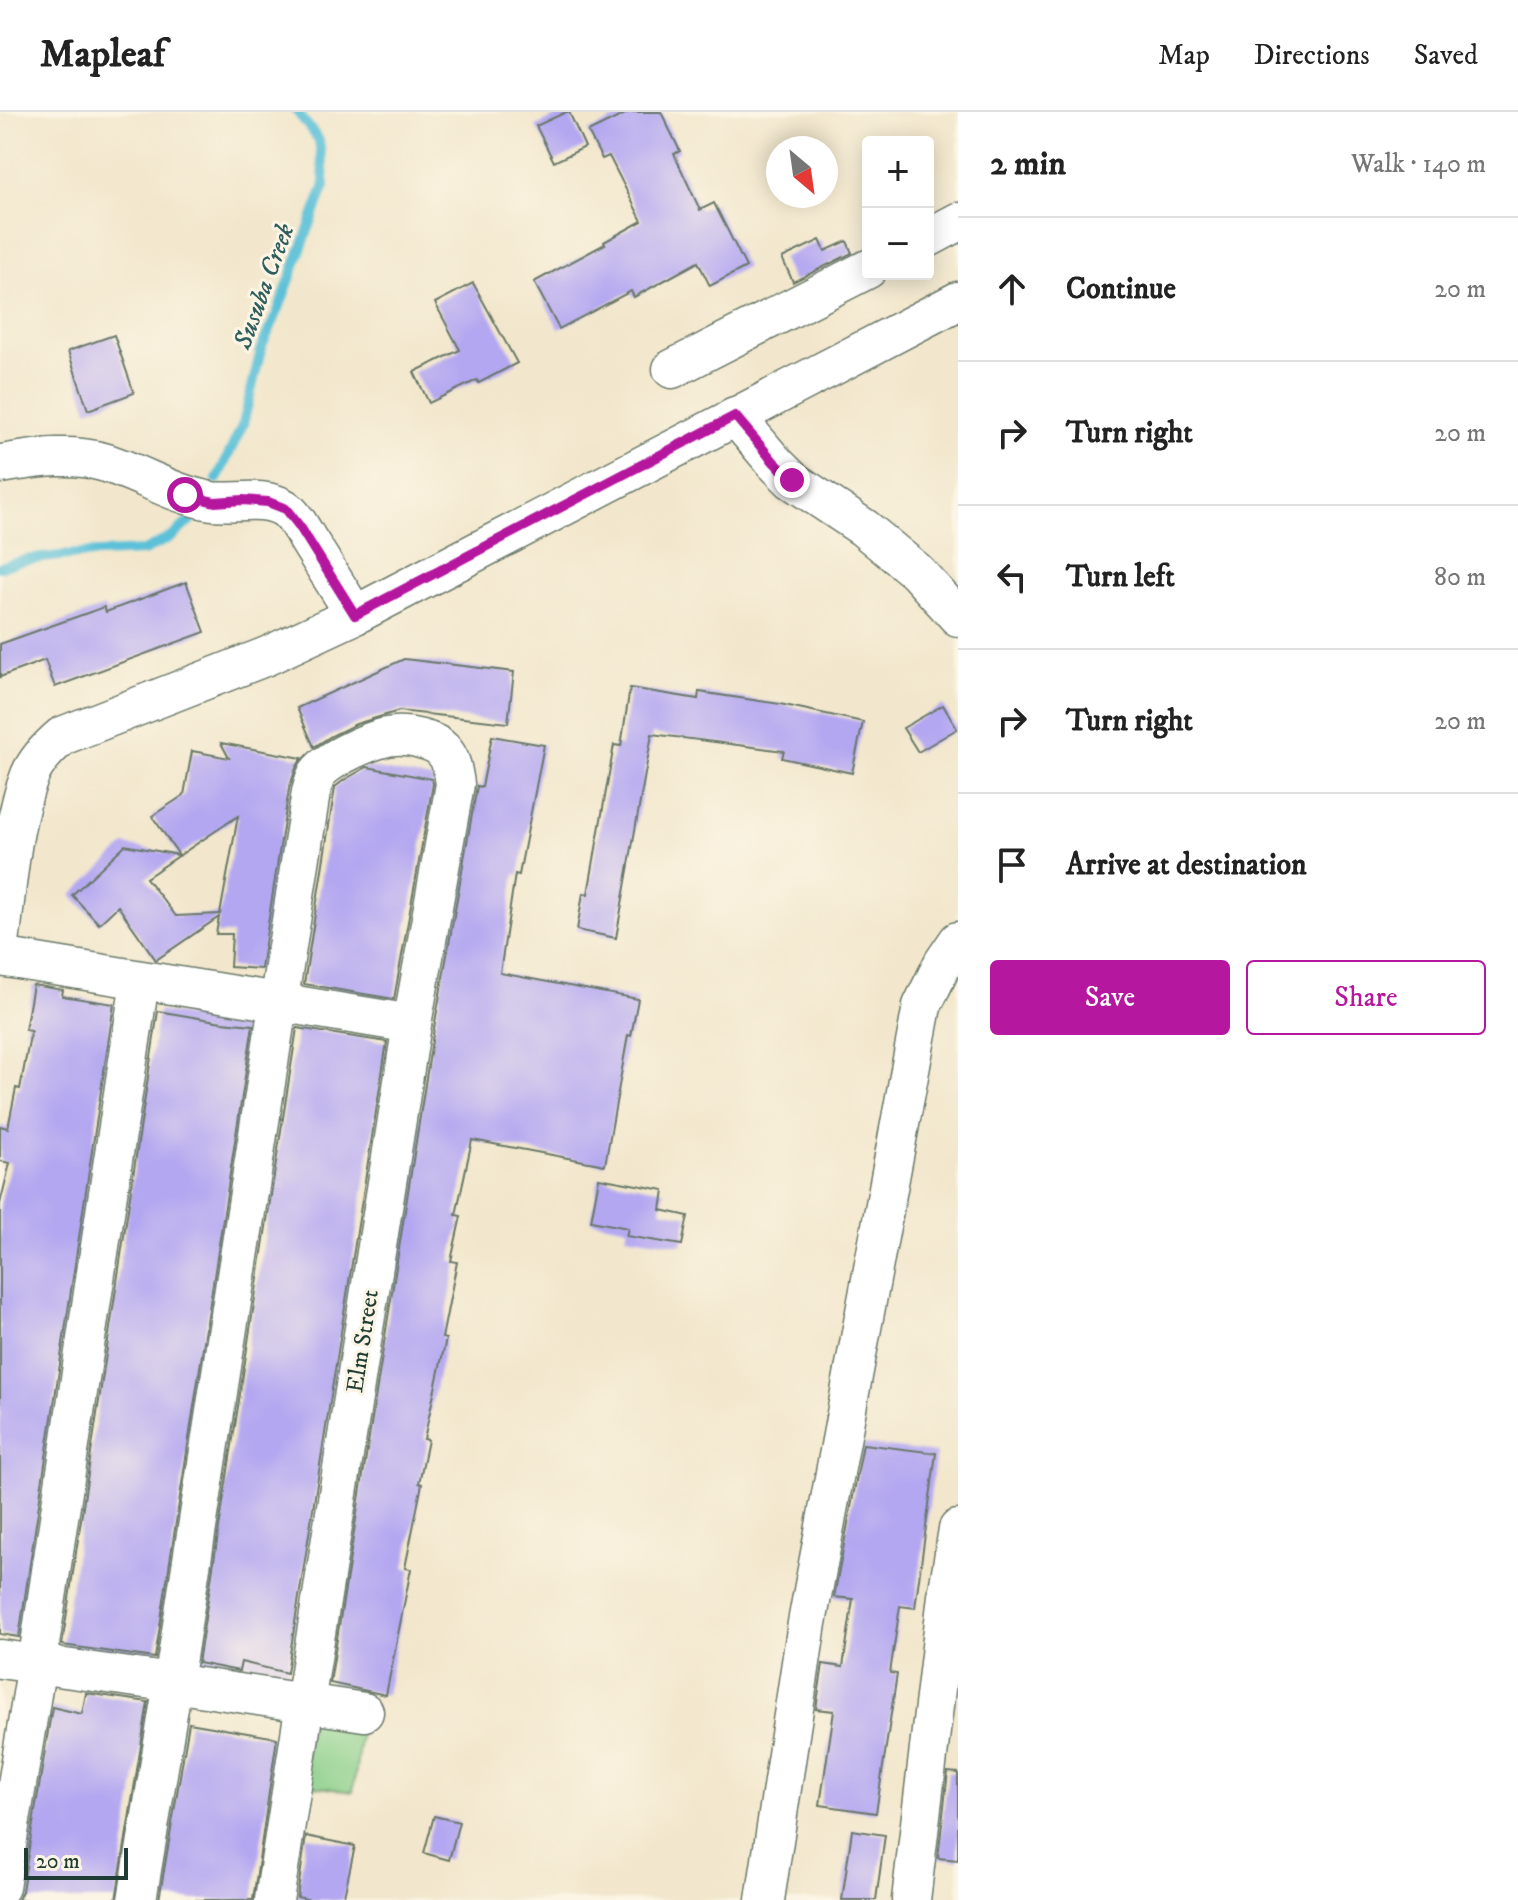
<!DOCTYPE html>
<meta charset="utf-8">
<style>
:root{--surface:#fff;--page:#f2f2f2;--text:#222;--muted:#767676;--line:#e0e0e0;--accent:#b5179e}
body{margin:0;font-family:"IM FELL DW Pica",serif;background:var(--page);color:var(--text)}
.controls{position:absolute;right:24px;top:24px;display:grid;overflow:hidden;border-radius:8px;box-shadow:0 4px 20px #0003}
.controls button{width:72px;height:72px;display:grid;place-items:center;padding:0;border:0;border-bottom:2px solid var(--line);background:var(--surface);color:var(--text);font:40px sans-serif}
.compass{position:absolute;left:766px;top:24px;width:72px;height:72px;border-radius:50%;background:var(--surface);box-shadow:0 4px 20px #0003;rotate:151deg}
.scale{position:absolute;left:24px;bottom:20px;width:104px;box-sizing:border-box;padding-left:8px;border:4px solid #1f3d34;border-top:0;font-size:22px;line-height:28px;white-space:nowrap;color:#1f3d34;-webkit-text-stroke:6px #fcf5e5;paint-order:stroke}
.stop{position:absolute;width:24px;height:24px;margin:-18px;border:6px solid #b5179e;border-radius:50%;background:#fff}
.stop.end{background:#b5179e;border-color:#fff;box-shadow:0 2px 8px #0008}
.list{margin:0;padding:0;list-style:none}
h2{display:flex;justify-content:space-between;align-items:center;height:104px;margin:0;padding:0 32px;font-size:34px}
h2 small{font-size:26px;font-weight:400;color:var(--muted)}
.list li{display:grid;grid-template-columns:52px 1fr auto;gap:24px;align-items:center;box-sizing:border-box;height:144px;padding:0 32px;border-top:2px solid var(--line)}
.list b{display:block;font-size:30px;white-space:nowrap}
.list em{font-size:26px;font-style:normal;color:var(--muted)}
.actions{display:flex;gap:16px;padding:24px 32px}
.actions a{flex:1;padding:18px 0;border:2px solid var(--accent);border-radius:8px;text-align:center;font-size:28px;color:var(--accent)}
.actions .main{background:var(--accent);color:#fff}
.icon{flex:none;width:44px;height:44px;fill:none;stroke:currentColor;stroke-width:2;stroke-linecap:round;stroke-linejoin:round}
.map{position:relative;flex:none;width:958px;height:1788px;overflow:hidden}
header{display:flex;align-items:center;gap:48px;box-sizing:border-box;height:112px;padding:0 40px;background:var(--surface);border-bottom:2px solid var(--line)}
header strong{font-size:38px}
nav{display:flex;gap:44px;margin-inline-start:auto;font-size:28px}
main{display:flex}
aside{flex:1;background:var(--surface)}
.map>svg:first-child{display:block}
.green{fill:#89cf89;stroke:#54865e;stroke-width:2}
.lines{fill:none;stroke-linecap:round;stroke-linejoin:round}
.stream{stroke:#5bc1d8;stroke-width:10}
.building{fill:#b4a7f1;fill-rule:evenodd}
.minor-casing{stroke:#697869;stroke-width:41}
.minor{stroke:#fff;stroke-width:38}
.route{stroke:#b5179e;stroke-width:10}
.labels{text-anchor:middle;stroke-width:6;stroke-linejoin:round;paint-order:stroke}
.street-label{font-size:24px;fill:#1f3d34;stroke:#fcf5e5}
.water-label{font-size:26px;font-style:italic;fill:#2e5e5d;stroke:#fcf5e5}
</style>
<header>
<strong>Mapleaf</strong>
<nav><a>Map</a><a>Directions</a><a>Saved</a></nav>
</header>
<main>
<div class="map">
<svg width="958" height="1788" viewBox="0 0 958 1788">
<rect width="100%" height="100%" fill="#fcf5e5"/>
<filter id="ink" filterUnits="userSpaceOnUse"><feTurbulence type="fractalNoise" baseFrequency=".0125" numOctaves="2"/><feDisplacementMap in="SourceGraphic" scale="16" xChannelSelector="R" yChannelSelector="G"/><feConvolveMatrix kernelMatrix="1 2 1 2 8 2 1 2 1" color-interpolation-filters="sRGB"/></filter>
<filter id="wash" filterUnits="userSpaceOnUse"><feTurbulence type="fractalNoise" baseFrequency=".006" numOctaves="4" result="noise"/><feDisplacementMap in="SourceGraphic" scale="32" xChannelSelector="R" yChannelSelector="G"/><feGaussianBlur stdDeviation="1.8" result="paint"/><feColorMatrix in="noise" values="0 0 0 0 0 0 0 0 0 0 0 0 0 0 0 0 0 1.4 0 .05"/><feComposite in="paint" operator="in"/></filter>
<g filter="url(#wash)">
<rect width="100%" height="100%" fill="#f2e7cc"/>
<path class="green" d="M 312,1602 L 362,1611 L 353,1680 L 301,1672 Z"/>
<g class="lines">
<g class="stream">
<path d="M 217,367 L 243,312 L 262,234 L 278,199 L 325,73 L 319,28 L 297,0"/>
<path d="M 0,455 L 25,448 L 78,442 L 144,439 L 173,424 L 194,405"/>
</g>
</g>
<g id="blocks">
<g class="building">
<path d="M 566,0 L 569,0 L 585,35 L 554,50 L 536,14 Z"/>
<path d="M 629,0 L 661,0 L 680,39 L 674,42 L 700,98 L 714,91 L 746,155 L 710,174 L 698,150 L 634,185 L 631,179 L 559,217 L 534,170 L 605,132 L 604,130 L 642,109 L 609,44 L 602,47 L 588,20 Z"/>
<path d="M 820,128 L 825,139 L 847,129 L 852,141 L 793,170 L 782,146 Z"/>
<path d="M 473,171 L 517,251 L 479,271 L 477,268 L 429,291 L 414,260 L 460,238 L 435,191 Z"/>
<path d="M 114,223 L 134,281 L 88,298 L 68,239 Z"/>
<path d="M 186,470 L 205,520 L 55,575 L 45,548 L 0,565 L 0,532 L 104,495 L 106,500 Z"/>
<path d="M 404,547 L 514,560 L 508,611 L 399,599 L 356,612 L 331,624 L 314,635 L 297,596 Z"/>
<path d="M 630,576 L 698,587 L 699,580 L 780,592 L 863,610 L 852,661 L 782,646 L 784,639 L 652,622 L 616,826 L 577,818 L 583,781 L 588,782 L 614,633 L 621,634 Z"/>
<path d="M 943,593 L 957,617 L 918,640 L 903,616 Z"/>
<path d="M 492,624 L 544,633 L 519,763 L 515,762 L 500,861 L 638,887 L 631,924 L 628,923 L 605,1053 L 472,1028 L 456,1103 L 461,1104 L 451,1149 L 457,1150 L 442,1226 L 446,1227 L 424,1327 L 428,1328 L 419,1371 L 422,1372 L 405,1456 L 411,1457 L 386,1583 L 330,1571 L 434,916 L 477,674 L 482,675 Z"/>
<path d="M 221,631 L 302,646 L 296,656 L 289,677 L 261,857 L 230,855 L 232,822 L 216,822 L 219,805 L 156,848 L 118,794 L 99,812 L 72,783 L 125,733 L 179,743 L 152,704 L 184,683 L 192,639 L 229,646 ZM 238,704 L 220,802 L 176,804 L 146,766 Z"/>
<path d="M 367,655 L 432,667 L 433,672 L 394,887 L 304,872 L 335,675 L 344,668 Z"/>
<path d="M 33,873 L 63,878 L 62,884 L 114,892 L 19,1525 L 0,1522 L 0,1092 L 10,1051 L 0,1049 L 0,1014 L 8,1016 L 16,976 L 20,977 L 31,919 L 25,918 Z"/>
<path d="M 158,899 L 222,910 L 253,913 L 155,1546 L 62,1533 Z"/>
<path d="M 297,916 L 387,930 L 287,1561 L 241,1550 L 239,1559 L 198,1551 Z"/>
<path d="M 599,1066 L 664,1078 L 661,1098 L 688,1104 L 682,1133 L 626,1124 L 628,1116 L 591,1109 Z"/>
<path d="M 863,1332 L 936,1341 L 915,1496 L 900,1494 L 890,1561 L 897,1562 L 876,1701 L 820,1693 L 834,1599 L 816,1597 L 823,1552 L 843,1555 L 853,1487 L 834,1485 Z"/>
<path d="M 86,1581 L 148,1590 L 116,1788 L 18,1788 L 22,1779 L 52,1595 L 82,1602 Z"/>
<path d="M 189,1611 L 277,1626 L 253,1788 L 159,1788 Z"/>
<path d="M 948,1660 L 958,1661 L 958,1748 L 938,1746 Z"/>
<path d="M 434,1704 L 459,1710 L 449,1748 L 424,1741 Z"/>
<path d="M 852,1718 L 885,1723 L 876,1788 L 842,1788 Z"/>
<path d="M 306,1724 L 355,1734 L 343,1788 L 311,1788 L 297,1785 Z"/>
</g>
</g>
</g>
<g filter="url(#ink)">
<use href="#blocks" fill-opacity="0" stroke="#697869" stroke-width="2"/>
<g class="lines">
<defs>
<g id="minor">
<path d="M 928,126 L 958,110"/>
<path d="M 672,257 L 868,157"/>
<path d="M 735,304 L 774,350 L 792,368 L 864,416 L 916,459 L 958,505"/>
<path d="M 0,352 C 34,347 69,340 103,350 C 141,361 173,383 212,389 C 236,392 262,383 284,396 C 295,403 303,420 310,431 C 325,455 340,479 355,503"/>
<path d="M 0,831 C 7,779 11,711 30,663 C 37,647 49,635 62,624 L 267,544 L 355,503 L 958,189"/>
<path d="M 0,845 L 412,912"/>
<path d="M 0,1547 L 173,1571 L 364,1600"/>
<path d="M 0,1775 L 37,1552 L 140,869"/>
<path d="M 137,1788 L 173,1571 L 311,680 C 313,675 314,667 317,662 C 328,646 376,625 395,624 C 407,623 434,628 442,637 C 452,647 453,659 455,672 L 412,912 L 274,1788"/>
<path d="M 765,1788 L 807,1511 L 922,894 L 943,851 L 958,829"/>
<path d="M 911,1788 L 947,1484 L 958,1417"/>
</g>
</defs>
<use href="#minor" class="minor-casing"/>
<use href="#minor" class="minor"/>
</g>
</g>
<g class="lines" filter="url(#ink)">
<path class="route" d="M 185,383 L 215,390 L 243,388 L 268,390 L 286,397 L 300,415 L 355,503 L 735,304 L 774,350 L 792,368"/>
</g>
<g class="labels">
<g class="street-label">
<text transform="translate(362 1229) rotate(-81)" y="8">Elm Street</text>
</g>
<g class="water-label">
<text transform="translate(263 174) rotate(-70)" y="9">Susuba Creek</text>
</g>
</g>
</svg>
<div class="controls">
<button>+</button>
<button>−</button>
</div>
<svg class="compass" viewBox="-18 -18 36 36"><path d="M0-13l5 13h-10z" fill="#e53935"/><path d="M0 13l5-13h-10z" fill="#767676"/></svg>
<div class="scale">20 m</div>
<div class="stop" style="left:185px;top:383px"></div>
<div class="stop end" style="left:792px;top:368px"></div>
</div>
<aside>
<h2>2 min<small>Walk · 140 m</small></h2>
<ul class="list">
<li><svg class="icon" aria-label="ahead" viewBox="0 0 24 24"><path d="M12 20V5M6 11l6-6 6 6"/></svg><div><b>Continue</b></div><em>20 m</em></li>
<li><svg class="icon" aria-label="right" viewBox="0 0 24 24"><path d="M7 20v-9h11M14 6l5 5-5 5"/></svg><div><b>Turn right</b></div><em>20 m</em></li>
<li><svg class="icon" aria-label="left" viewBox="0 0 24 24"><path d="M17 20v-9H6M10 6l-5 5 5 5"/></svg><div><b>Turn left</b></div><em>80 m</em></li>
<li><svg class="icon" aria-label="right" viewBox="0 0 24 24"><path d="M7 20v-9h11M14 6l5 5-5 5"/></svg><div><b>Turn right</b></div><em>20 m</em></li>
<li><svg class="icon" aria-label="arrive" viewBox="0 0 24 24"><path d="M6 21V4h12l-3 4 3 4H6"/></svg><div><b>Arrive at destination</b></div></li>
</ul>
<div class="actions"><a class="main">Save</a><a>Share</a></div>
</aside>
</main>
